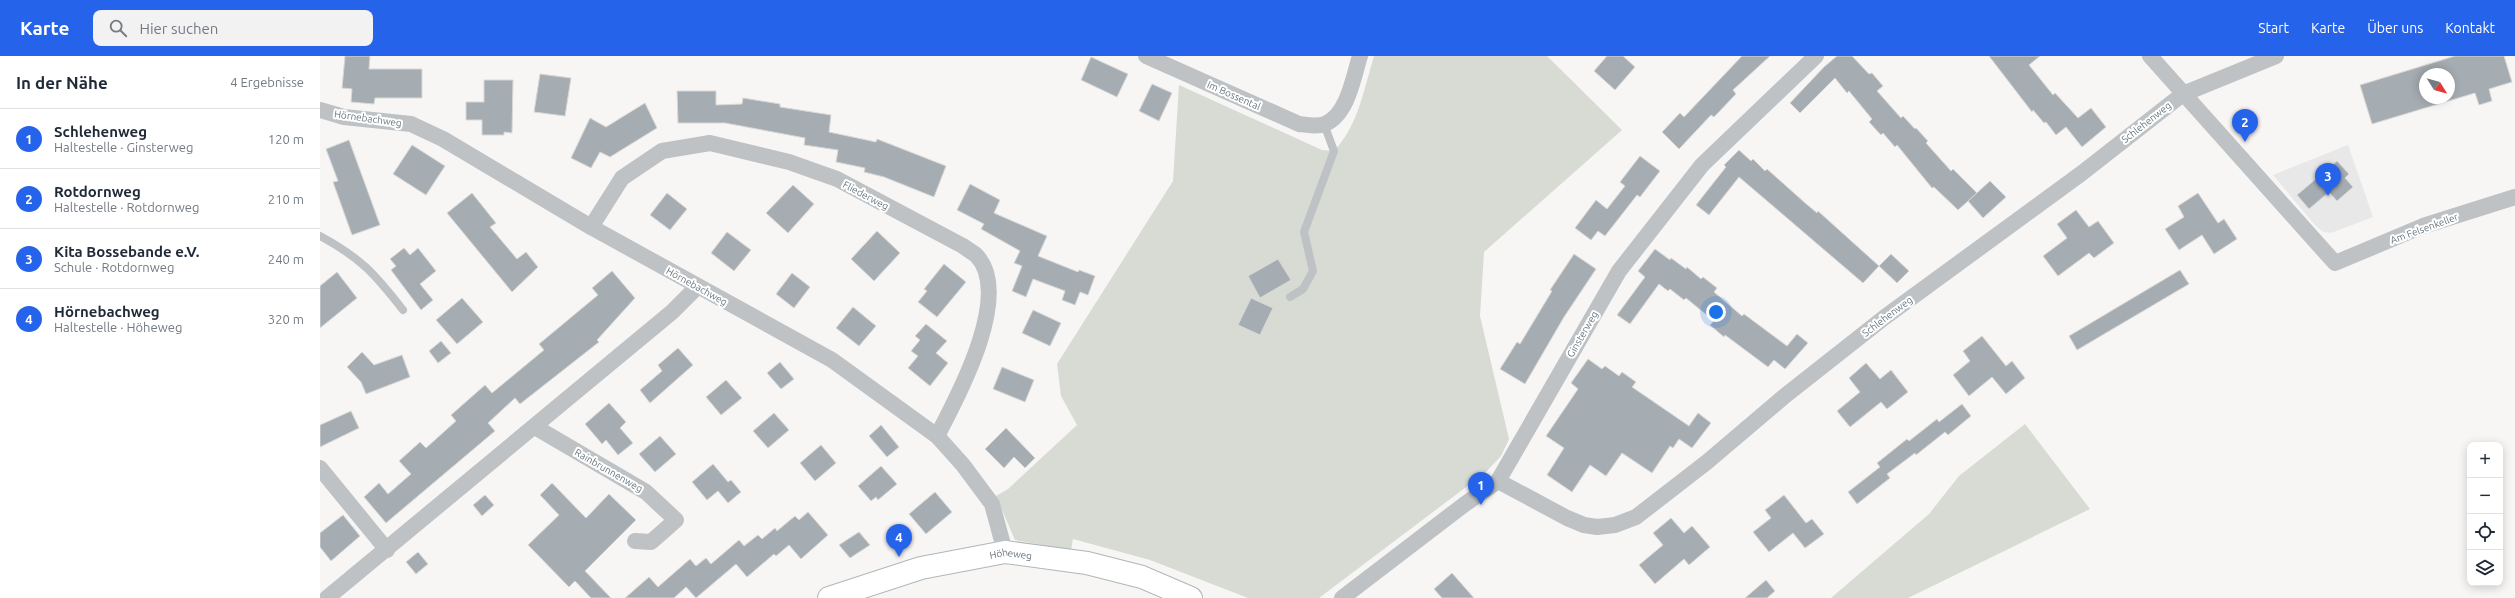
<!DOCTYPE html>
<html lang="de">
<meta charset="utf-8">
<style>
:root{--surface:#fff;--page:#f2f2f3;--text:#1f2937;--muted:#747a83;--line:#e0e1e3;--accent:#2563eb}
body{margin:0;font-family:Ubuntu,sans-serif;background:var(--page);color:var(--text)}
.controls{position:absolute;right:12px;bottom:12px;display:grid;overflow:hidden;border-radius:8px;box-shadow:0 2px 10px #0003}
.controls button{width:36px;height:36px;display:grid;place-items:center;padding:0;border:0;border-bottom:1px solid var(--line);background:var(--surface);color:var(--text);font:20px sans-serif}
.compass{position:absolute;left:2099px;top:12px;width:36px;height:36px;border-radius:50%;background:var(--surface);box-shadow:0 2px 10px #0003;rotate:127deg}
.you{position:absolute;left:1396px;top:256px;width:14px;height:14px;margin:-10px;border:3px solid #fff;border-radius:50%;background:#1a73e8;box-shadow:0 0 0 6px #1a73e833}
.badge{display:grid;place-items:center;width:26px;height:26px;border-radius:50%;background:var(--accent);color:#fff;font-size:13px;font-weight:700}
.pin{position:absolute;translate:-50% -33px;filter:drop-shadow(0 1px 2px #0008)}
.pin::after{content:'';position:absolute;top:21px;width:14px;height:12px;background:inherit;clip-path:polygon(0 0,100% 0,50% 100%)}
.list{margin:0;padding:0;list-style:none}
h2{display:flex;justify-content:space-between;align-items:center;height:52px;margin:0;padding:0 16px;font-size:17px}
h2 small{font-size:13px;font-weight:400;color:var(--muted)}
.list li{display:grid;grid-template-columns:26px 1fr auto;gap:12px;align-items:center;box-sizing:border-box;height:60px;padding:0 16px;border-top:1px solid var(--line)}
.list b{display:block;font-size:15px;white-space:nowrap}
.list p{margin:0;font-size:13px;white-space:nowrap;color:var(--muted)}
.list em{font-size:13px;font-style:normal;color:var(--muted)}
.icon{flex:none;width:22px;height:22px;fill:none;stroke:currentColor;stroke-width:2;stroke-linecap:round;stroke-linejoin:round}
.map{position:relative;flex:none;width:2195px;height:542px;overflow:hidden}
header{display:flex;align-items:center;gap:24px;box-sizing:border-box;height:56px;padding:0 20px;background:var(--accent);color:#fff}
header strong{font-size:19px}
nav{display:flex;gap:22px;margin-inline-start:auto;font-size:14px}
.search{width:280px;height:36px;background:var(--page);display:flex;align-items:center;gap:10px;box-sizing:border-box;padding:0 14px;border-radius:8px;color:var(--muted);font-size:15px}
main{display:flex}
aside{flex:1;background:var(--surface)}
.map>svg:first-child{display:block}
.built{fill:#e7e8e7}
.green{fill:#d7dbd4}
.building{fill:#a6adb2;stroke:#d8d8d6;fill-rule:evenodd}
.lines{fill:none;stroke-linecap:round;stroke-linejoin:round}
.secondary-casing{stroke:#b1b6b9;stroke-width:24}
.lane{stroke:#bec2c5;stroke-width:8}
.street{stroke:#bec2c5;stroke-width:16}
.secondary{stroke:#fff;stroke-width:22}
.labels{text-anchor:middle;stroke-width:4;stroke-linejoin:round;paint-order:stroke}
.street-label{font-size:10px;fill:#697781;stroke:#fff}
</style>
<header>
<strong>Karte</strong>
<div class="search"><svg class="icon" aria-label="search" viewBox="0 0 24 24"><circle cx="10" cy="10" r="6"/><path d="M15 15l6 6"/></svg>Hier suchen</div>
<nav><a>Start</a><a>Karte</a><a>Über uns</a><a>Kontakt</a></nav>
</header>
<main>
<aside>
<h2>In der Nähe<small>4 Ergebnisse</small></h2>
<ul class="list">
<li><span class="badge">1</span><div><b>Schlehenweg</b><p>Haltestelle · Ginsterweg</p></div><em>120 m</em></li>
<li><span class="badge">2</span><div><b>Rotdornweg</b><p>Haltestelle · Rotdornweg</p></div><em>210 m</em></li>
<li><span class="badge">3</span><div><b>Kita Bossebande e.V.</b><p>Schule · Rotdornweg</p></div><em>240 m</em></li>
<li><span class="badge">4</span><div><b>Hörnebachweg</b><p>Haltestelle · Höheweg</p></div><em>320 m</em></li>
</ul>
</aside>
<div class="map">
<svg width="2195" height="542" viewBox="0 0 2195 542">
<rect width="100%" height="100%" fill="#f7f6f4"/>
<path class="built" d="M 2028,89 L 2053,161 L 2011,177 L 2003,176 L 1995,169 L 1953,119 Z"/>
<g class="green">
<path d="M 1054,0 L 1227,0 L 1302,74 L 1164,196 L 1160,260 L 1189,383 L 1181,400 L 1166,416 L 999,542 L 928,542 L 830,504 L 753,483 L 751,494 L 695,484 L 676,440 L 688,433 L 757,369 L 741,340 L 737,308 L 853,125 L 859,29 L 1002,94 L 1014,95 C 1038,70 1044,33 1054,0 Z"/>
<path d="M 1705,368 L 1770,453 L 1588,542 L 1511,542 L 1609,458 L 1639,420 Z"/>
</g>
<g class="building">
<path d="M 25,0 L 50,0 L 49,13 L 102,13 L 102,42 L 55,42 L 54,48 L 31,46 L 32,33 L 22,32 Z"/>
<path d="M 1287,0 L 1303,0 L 1315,11 L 1295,34 L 1274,15 Z"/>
<path d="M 1422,0 L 1450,0 L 1413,34 L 1416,38 L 1394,61 L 1391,59 L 1359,93 L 1342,76 L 1360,57 L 1364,61 Z"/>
<path d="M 1517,0 L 1532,0 L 1549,18 L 1552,17 L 1563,30 L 1557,35 L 1581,62 L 1583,60 L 1595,73 L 1596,72 L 1608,85 L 1606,87 L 1631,115 L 1633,113 L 1657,137 L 1638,154 L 1614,131 L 1612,132 L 1577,89 L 1575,91 L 1563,77 L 1561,79 L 1549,66 L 1552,63 L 1529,35 L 1527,37 L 1515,22 L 1480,57 L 1470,47 L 1504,11 Z"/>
<path d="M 1669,0 L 1720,0 L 1709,9 L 1733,39 L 1735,37 L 1758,62 L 1771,52 L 1786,71 L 1762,91 L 1746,71 L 1736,79 L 1726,66 L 1724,67 L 1713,54 L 1712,56 Z"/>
<path d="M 2135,0 L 2184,0 L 2192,26 L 2169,33 L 2172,45 L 2159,49 L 2155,37 L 2052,68 L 2040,29 ZM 2105,18 L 2129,18 L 2129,42 L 2105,42 Z"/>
<path d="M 771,1 L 808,18 L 797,41 L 761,24 Z"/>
<path d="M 220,18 L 251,22 L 245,60 L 214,56 Z"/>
<path d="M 164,24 L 193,24 L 192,77 L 184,76 L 184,79 L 162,79 L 162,64 L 146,64 L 146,46 L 164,46 Z"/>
<path d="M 832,28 L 852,37 L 839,65 L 819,55 Z"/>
<path d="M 357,35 L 396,35 L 396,49 L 422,48 L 423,42 L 460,48 L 460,51 L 511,59 L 509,76 L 556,86 L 557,83 L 626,110 L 614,141 L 564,121 L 544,116 L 545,112 L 516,106 L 518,94 L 484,89 L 485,82 L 405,67 L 358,67 Z"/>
<path d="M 325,47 L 337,72 L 290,101 L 280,96 L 271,112 L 251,102 L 270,62 L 286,71 Z"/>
<path d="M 29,84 L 60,169 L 32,179 L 13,126 L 18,125 L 6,93 Z"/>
<path d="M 92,89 L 125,110 L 106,139 L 73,118 Z"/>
<path d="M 1419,94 L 1431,105 L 1433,103 L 1445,115 L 1447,113 L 1484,146 L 1497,157 L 1498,155 L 1559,210 L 1543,227 L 1419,121 L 1389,159 L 1376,149 L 1406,111 L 1404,109 Z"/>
<path d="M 1320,100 L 1340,115 L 1320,141 L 1317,139 L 1285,180 L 1278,175 L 1271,184 L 1255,172 L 1276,144 L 1287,153 L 1305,130 L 1300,126 Z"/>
<path d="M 2017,105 L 2029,118 L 2025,122 L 2033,131 L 2017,145 L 2009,136 L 1989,153 L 1977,139 Z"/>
<path d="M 1670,125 L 1686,141 L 1663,162 L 1648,145 Z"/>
<path d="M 650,128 L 680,144 L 674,157 L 727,180 L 718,200 L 758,216 L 759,214 L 775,220 L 768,239 L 760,236 L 755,249 L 742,244 L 745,235 L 713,223 L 706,241 L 692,235 L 702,210 L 694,207 L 700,195 L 661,173 L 664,168 L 637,154 Z"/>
<path d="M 473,129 L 494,148 L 468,177 L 446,157 Z"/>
<path d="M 152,137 L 176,167 L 170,171 L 197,203 L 206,196 L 218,211 L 192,236 L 127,157 Z"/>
<path d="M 347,137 L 367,153 L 350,174 L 330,159 Z"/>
<path d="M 1878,137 L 1898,167 L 1904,163 L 1917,183 L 1894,198 L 1882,179 L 1859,194 L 1845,173 L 1864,161 L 1858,150 Z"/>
<path d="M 1756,154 L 1769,171 L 1778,165 L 1794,187 L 1774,202 L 1769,197 L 1738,220 L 1723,200 L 1747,182 L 1737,168 Z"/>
<path d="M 557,175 L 580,197 L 554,225 L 531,203 Z"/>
<path d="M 407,176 L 431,194 L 414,215 L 391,197 Z"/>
<path d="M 84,192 L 90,199 L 98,192 L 116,215 L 100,228 L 113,244 L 101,254 L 71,214 L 76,210 L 70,203 Z"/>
<path d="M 1335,193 L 1350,204 L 1351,202 L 1366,213 L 1367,211 L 1381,223 L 1383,221 L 1397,232 L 1394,236 L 1422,260 L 1424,258 L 1467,290 L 1477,278 L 1488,287 L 1465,313 L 1454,304 L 1448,311 L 1405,279 L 1404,281 L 1390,269 L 1394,265 L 1366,242 L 1364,244 L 1350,233 L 1348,235 L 1339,228 L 1310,268 L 1297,259 L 1325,221 L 1318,215 Z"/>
<path d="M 1254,198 L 1276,213 L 1244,261 L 1205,328 L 1180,313 L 1197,286 L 1200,288 L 1232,235 L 1230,234 Z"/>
<path d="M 1571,198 L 1589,215 L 1577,227 L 1559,210 Z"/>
<path d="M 958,203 L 971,224 L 940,242 L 928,220 Z"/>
<path d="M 624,208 L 646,226 L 617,261 L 598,246 L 607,235 L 604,233 Z"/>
<path d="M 1860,214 L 1869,228 L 1757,294 L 1749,280 Z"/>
<path d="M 292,215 L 315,242 L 277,284 L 279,286 L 200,348 L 195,342 L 168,367 L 175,375 L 66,467 L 44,441 L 59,427 L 68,438 L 91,418 L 79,405 L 100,386 L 106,392 L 136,365 L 131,359 L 165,329 L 172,337 L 224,294 L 219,288 L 278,239 L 272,232 Z"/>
<path d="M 17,216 L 37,242 L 0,272 L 0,230 Z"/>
<path d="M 472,217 L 490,231 L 474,252 L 456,238 Z"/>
<path d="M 142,242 L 163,266 L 137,288 L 116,264 Z"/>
<path d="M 931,242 L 953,252 L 940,279 L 918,269 Z"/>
<path d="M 533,251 L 556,270 L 539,290 L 516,272 Z"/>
<path d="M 713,254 L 741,267 L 730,290 L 702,277 Z"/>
<path d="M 606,268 L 627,285 L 616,297 L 628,307 L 610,330 L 588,312 L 598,300 L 591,295 L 600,284 L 595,280 Z"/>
<path d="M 1662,280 L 1686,310 L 1692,305 L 1705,322 L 1686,338 L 1672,321 L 1649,340 L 1633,319 L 1650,305 L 1643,295 Z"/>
<path d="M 121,285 L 131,297 L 118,307 L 109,295 Z"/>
<path d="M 358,292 L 373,309 L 330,347 L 320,334 L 342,315 L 338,309 Z"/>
<path d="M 42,296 L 54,309 L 82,299 L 90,321 L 46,338 L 41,326 L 27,311 Z"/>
<path d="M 1268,303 L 1282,313 L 1285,310 L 1299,320 L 1302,316 L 1316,326 L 1312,331 L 1369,370 L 1378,357 L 1391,367 L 1372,392 L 1359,383 L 1353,392 L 1350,390 L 1332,417 L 1302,397 L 1286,420 L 1270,409 L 1252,436 L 1227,419 L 1244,392 L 1226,380 L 1258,333 L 1251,327 Z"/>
<path d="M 460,306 L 474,323 L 461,333 L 447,317 Z"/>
<path d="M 1546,307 L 1560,323 L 1571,314 L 1588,336 L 1567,353 L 1561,346 L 1530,371 L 1517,355 L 1540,336 L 1529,322 Z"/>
<path d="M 682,311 L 714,324 L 705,346 L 673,333 Z"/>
<path d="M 406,324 L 422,342 L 401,359 L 386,341 Z"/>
<path d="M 289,347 L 306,366 L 300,372 L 313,387 L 298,399 L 286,384 L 282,388 L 265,368 Z"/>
<path d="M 1642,348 L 1651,360 L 1628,379 L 1625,376 L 1596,399 L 1595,397 L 1567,418 L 1570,422 L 1537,448 L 1528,436 L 1560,411 L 1557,407 L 1587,383 L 1589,385 L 1617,363 L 1619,366 Z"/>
<path d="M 31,355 L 39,372 L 0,391 L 0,369 Z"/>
<path d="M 454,357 L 469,374 L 448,392 L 433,375 Z"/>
<path d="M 561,369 L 579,391 L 567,401 L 549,380 Z"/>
<path d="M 686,372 L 715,402 L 705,412 L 694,401 L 684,412 L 665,393 Z"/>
<path d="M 340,380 L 356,398 L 335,416 L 319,398 Z"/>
<path d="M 501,389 L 516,407 L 495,425 L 480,407 Z"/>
<path d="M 393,408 L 408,426 L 411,424 L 421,436 L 408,447 L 398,435 L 387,444 L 372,426 Z"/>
<path d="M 561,410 L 577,428 L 558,444 L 556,441 L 551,445 L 538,430 Z"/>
<path d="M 232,427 L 266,462 L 289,438 L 316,464 L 265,515 L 291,542 L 271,542 L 255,525 L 249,531 L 208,489 L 239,459 L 220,439 Z"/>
<path d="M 615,436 L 632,456 L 606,478 L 589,458 Z"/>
<path d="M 165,439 L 174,449 L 162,460 L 153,449 Z"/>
<path d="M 1464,439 L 1486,467 L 1492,463 L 1504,478 L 1485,492 L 1473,477 L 1449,496 L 1433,476 L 1451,462 L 1445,454 Z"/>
<path d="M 488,456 L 508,479 L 481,503 L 469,489 L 456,500 L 454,498 L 427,521 L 416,508 L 376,542 L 366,531 L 354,542 L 305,542 L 329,521 L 338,531 L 370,503 L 376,510 L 386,502 L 391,508 L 419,484 L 424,490 L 438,479 L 442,483 L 455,472 L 457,475 L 475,460 L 479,464 Z"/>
<path d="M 23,459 L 40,480 L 11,505 L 0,491 L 0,477 Z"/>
<path d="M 1351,462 L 1364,477 L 1372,470 L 1390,491 L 1369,509 L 1364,503 L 1335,528 L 1319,509 L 1343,489 L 1333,477 Z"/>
<path d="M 539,476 L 550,489 L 530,502 L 519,489 Z"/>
<path d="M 98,496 L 108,508 L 96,518 L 86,506 Z"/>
<path d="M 1132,517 L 1154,542 L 1122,542 L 1114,533 Z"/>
<path d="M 1446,524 L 1455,535 L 1447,542 L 1425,542 Z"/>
</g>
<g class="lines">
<defs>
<g id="secondary">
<path id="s1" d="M 509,542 L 601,512 L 685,496 L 767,507 L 822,521 L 871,542"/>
</g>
</defs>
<use href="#secondary" class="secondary-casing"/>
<g class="lane">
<path d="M 0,180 C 41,202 55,218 83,254"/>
<path d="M 970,241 L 983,233 L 993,215 L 984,176 L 1014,95 L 1004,68"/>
</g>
<g class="street">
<path d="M 826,0 L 979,68 C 987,69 997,71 1005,68 C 1028,58 1033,22 1040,0"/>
<path d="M 1830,0 L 2015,207 L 2103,170 L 2195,141"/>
<path d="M 0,54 L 24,61 L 91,68 L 123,83 L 271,171 L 512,304 L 617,380 L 643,409 L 672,448 L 685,496"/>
<path d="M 271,171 L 302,122 L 342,95 L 390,87 L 469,106 L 517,123 L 643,190 C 647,193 652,196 656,199 C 694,238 637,342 617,380"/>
<path d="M 215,371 L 326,436 L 356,464 L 331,486 L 315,485"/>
<path d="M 0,412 L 67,494"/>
<path d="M 1178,425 L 1247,462 L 1264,469 L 1277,471 L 1295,469 L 1316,461 L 1387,406 L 1466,339 L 1565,261 L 1762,117 L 1863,38 L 1956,0"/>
<path d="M 7,542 L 352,256 L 377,231"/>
<path d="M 1022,542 L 1145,448 L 1178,425 L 1299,215 L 1382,109 L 1496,0"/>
</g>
<use href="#secondary" class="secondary"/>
</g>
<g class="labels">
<g class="street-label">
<text transform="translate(914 39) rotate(24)" y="4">Im Bossental</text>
<text transform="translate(48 62) rotate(8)" y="4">Hörnebachweg</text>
<text transform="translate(1826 66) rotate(-38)" y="4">Schlehenweg</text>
<text transform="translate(546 139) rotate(28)" y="4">Fliederweg</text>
<text transform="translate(2104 172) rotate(-20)" y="4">Am Felsenkeller</text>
<text transform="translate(377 230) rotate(29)" y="4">Hörnebachweg</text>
<text transform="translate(1567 260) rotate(-37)" y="4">Schlehenweg</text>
<text transform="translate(1262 278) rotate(-60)" y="4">Ginsterweg</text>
<text transform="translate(289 414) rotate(30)" y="4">Rainbrunnenweg</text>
<text dy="4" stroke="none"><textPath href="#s1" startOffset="188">Höheweg</textPath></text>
</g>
</g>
</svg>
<div class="controls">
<button>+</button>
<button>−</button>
<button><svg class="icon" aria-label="locate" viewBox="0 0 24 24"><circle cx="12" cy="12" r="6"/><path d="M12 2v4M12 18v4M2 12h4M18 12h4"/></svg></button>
<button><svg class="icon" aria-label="layers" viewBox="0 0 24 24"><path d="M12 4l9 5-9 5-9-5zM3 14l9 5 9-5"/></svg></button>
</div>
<svg class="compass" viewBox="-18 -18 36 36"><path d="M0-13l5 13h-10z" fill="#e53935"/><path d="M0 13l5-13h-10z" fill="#747a83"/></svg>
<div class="you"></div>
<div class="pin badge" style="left:1161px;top:449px">1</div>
<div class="pin badge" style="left:1925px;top:86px">2</div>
<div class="pin badge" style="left:2008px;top:140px">3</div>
<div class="pin badge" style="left:579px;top:501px">4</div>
</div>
</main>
